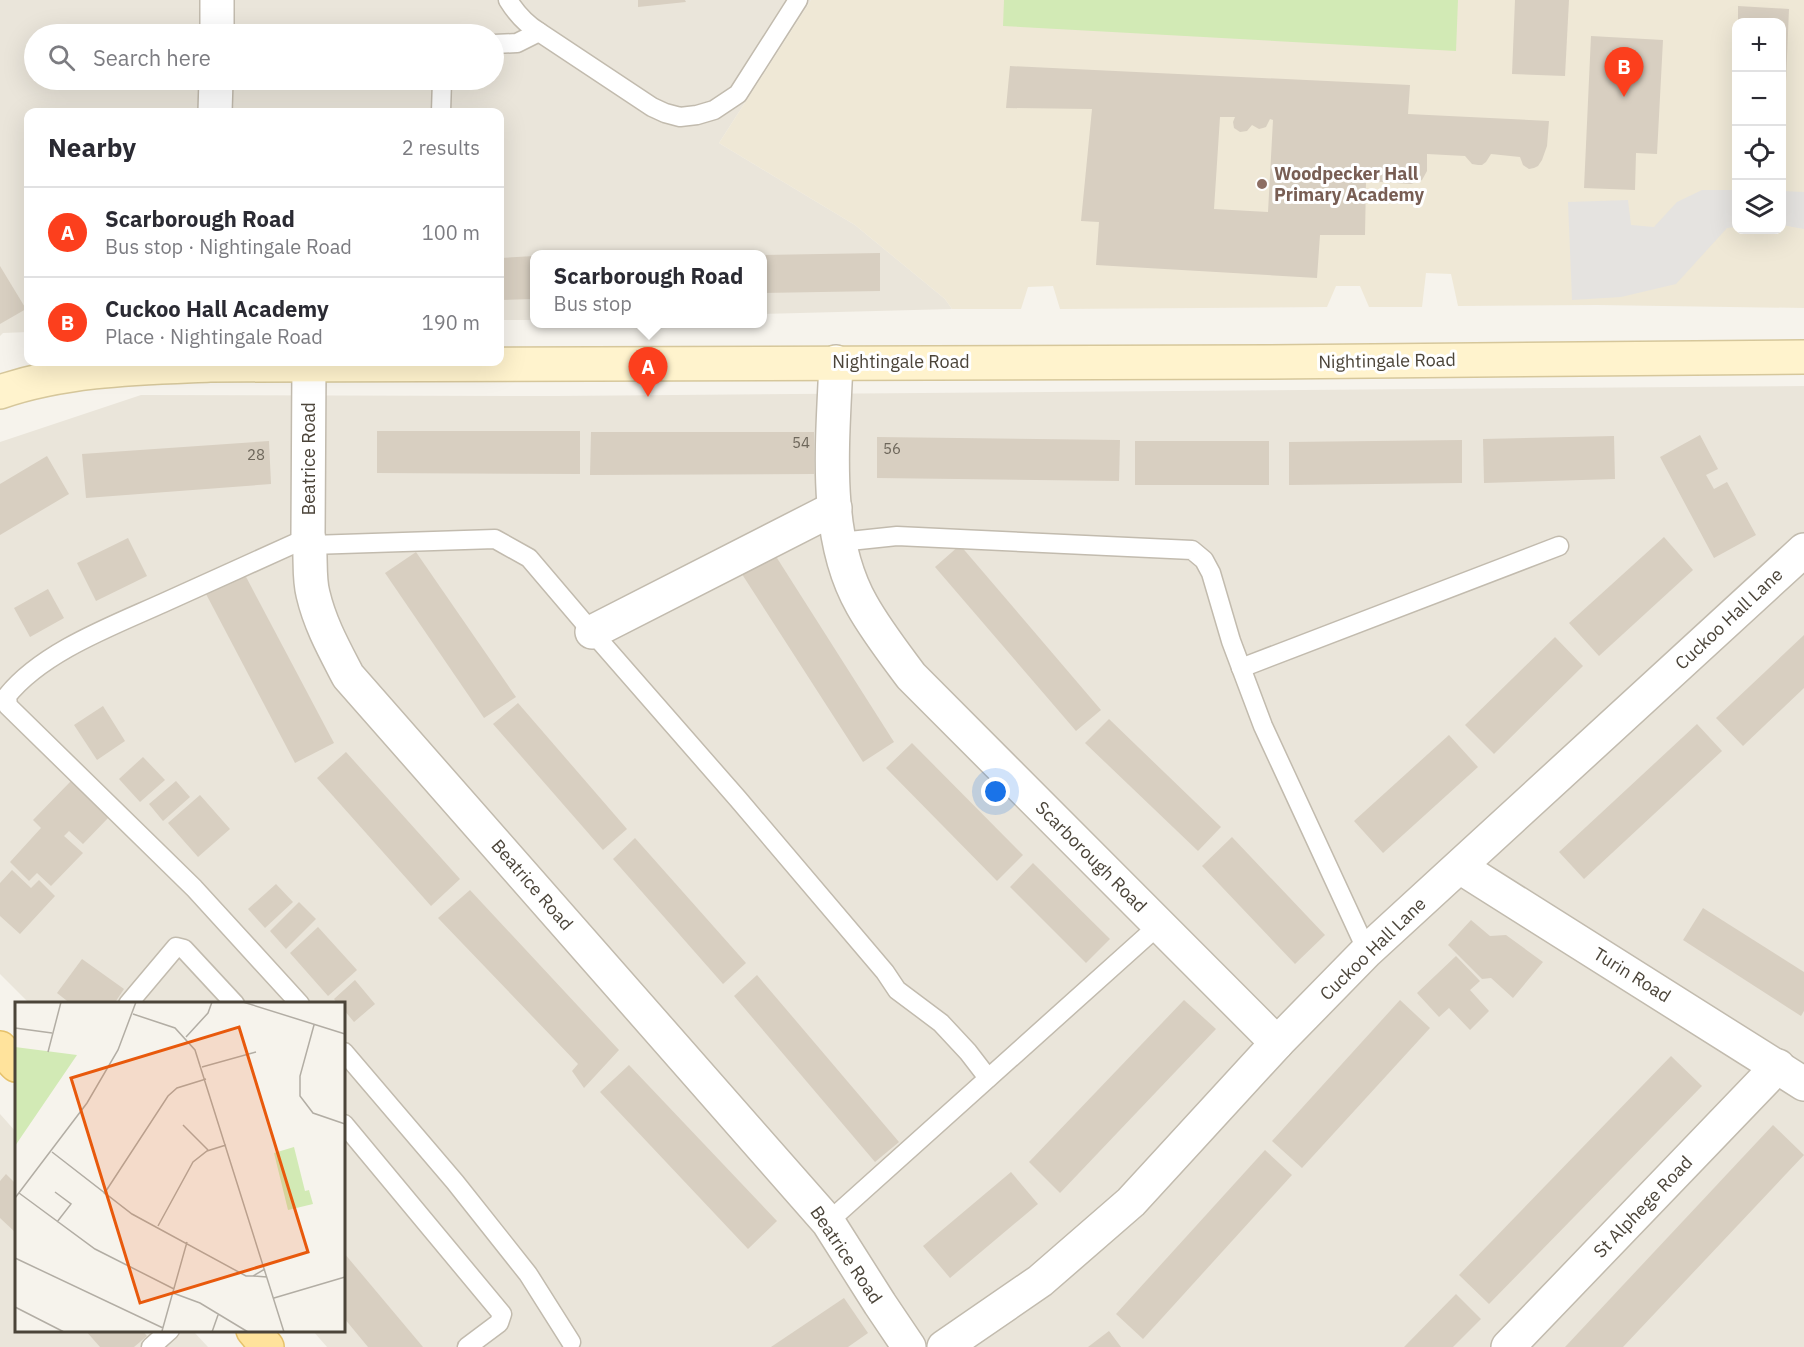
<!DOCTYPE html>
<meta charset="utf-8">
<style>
:root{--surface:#fff;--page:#f2f2f3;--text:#2b2b33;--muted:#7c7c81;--line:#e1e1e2;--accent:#fc3f1d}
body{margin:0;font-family:"IBM Plex Sans",sans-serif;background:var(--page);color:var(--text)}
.controls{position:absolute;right:18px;top:18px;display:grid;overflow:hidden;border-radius:12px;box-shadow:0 6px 24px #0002}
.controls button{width:54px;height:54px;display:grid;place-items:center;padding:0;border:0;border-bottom:2px solid var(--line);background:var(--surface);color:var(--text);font:30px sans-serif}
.you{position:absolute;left:996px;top:792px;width:21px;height:21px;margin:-15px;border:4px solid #fff;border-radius:50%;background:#1a73e8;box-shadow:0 0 0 9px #1a73e833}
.badge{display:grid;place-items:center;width:39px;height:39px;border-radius:50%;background:var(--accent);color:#fff;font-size:20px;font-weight:700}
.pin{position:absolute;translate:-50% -50px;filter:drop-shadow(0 2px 3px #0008)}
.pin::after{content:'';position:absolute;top:32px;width:21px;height:18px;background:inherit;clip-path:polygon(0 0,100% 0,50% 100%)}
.popup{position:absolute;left:530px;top:250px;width:237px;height:78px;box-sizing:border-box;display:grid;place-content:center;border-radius:12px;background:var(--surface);filter:drop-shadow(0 2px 4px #0005);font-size:20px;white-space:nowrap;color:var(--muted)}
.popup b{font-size:22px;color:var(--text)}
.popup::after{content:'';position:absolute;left:50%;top:100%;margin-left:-12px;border:12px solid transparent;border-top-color:var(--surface)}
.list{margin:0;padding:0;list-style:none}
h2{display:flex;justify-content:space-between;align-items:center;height:78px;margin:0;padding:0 24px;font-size:26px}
h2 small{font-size:20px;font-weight:400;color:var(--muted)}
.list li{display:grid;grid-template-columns:39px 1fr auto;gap:18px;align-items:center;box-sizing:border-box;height:90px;padding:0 24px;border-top:2px solid var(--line)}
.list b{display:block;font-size:22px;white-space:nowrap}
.list p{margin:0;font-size:20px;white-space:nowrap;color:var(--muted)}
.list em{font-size:20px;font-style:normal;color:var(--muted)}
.icon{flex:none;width:33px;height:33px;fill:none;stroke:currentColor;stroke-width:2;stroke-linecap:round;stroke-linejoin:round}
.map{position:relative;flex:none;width:1804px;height:1347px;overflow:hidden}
.search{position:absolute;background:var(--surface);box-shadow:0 6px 24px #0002;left:24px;top:24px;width:480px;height:66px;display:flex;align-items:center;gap:15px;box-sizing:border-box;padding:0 21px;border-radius:33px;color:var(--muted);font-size:22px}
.panel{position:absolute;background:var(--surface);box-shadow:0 6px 24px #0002;left:24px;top:108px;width:480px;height:258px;border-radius:12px}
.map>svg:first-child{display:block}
.residential{fill:#eae5da;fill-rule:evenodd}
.education{fill:#efe8d6;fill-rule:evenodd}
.green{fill:#d2eab5}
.parking{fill:#e5e3e0}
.building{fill:#d8cfc1;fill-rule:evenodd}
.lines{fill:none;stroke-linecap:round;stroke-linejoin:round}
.service-casing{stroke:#c2bbae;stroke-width:21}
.minor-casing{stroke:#c2bbae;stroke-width:36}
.secondary-casing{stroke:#d6c79b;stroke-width:36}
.primary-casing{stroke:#e6c16a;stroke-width:36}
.service{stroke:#fff;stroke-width:18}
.minor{stroke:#fff;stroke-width:33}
.secondary{stroke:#fff3cd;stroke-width:33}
.primary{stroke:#ffe39c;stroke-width:33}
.education-dot{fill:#8d6e63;stroke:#fff;stroke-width:2}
.labels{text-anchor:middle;stroke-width:6;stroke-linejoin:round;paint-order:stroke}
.number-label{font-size:15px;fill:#6e675b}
.education-label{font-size:18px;font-weight:bold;fill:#785e54;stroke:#fff;text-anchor:start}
.street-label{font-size:18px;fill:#4b4439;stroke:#fff}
.inset-road{fill:none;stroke:#b2ada4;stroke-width:1.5}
.view{fill:#e8590c;fill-opacity:0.15;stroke:#e8590c;stroke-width:3}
.inset-edge{fill:none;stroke:#4b4439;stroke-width:3}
</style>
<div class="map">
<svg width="1804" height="1347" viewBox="0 0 1804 1347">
<rect width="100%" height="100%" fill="#f6f3ec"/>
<g class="residential">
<path d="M 0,0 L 811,0 L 719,143 L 855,225 L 945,299 L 952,309 L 762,314 L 762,255 L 534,255 L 534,320 L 500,320 L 500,112 L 28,112 L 28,332 L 3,333 L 0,336 ZM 34,34 L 494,34 L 494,80 L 34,80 Z"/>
<path d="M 1804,386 L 1804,1347 L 327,1347 L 313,1331 L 344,1330 L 344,1004 L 29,1003 L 0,974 L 0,442 L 141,395 L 556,396 Z"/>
<path d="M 0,1114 L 16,1132 L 16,1330 L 193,1331 L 208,1347 L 0,1347 Z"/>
</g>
<path class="education" d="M 811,0 L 1804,0 L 1804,308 L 1597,305 L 1458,306 L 1451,274 L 1426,273 L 1422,307 L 1369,307 L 1360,286 L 1336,286 L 1327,307 L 1060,309 L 1053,286 L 1028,287 L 1021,309 L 952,309 L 945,299 L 855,225 L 719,143 ZM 1736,22 L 1782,22 L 1782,230 L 1736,230 Z"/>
<path class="green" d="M 1004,0 L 1458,0 L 1456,51 L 1003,26 Z"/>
<g class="parking">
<path d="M 1702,190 L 1736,190 L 1736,227 L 1727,228 L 1676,284 L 1621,297 L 1572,300 L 1568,202 L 1628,200 L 1631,225 L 1654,227 L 1677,202 Z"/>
<path d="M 1782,191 L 1804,192 L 1804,229 L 1782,225 Z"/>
</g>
<g class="building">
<path d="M 638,0 L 685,0 L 686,2 L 638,7 Z"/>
<path d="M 1515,0 L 1569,0 L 1565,76 L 1512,74 Z"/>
<path d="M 1738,6 L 1789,9 L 1784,129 L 1782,129 L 1782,22 L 1738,22 Z"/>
<path d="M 1591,36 L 1663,40 L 1657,154 L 1636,153 L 1635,190 L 1584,188 Z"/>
<path d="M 1010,66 L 1410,85 L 1408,114 L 1549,121 L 1547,146 L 1542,160 L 1538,166 L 1534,168 L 1529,169 L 1523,165 L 1520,157 L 1491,154 L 1486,162 L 1482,165 L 1478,165 L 1472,164 L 1465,156 L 1427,154 L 1427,171 L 1422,180 L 1411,184 L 1366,181 L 1365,235 L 1320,235 L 1317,278 L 1096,265 L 1099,222 L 1081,221 L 1092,109 L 1006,108 ZM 1220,117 L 1235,117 L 1233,122 L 1234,128 L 1240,132 L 1247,131 L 1252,125 L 1259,129 L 1263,128 L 1266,127 L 1270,119 L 1273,120 L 1268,212 L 1214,209 Z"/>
<path d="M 880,253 L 880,291 L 762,293 L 762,255 Z"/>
<path d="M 534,256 L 534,299 L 500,300 L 500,258 Z"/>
<path d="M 0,266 L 26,309 L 0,324 Z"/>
<path d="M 377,431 L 580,431 L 580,474 L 377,473 Z"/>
<path d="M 591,432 L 814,432 L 814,474 L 590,475 Z"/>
<path d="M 1700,435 L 1718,469 L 1706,475 L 1714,489 L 1727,482 L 1756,535 L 1714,558 L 1660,457 Z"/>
<path d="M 1614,436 L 1615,479 L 1484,483 L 1483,439 Z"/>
<path d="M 877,437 L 1120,440 L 1119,481 L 877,478 Z"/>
<path d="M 1462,440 L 1462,483 L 1289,485 L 1289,442 Z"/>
<path d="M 269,441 L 271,484 L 86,498 L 82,454 Z"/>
<rect x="1135" y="441" width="134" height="44"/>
<path d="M 47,456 L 69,494 L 0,535 L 0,484 Z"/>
<path d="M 1664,537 L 1693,570 L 1599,656 L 1569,623 Z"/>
<path d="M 128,538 L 147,576 L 96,601 L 77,563 Z"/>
<path d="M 960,545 L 1101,710 L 1076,731 L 935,567 Z"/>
<path d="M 770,547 L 894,742 L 863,762 L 738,568 Z"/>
<path d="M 416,552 L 516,697 L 484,718 L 385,573 Z"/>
<path d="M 244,573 L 334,743 L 295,763 L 206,594 Z"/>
<path d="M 48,589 L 64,618 L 30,637 L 14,608 Z"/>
<path d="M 1804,635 L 1804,688 L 1743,746 L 1716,718 Z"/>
<path d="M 1555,637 L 1583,666 L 1494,754 L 1465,725 Z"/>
<path d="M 518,703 L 627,829 L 603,850 L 493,724 Z"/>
<path d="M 103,706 L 125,741 L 97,760 L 74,725 Z"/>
<path d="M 1109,719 L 1221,827 L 1198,851 L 1085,743 Z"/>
<path d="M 1697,724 L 1722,751 L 1584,879 L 1559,852 Z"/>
<path d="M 1449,735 L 1478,767 L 1383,853 L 1354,821 Z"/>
<path d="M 912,743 L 1023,855 L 997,881 L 886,768 Z"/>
<path d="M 346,752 L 460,879 L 431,906 L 317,778 Z"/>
<path d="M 143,757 L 165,780 L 140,802 L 119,779 Z"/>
<path d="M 71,781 L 109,817 L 83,844 L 69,831 L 64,836 L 83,853 L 51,886 L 37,873 L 29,881 L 10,862 L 41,828 L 33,820 Z"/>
<path d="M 176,781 L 190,797 L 163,821 L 149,804 Z"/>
<path d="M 200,795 L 230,829 L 198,857 L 168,823 Z"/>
<path d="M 1232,837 L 1325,935 L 1295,964 L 1202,866 Z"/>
<path d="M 635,838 L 746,963 L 723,984 L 613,859 Z"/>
<path d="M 1033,863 L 1110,939 L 1086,963 L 1010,887 Z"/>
<path d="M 12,870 L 31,888 L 39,880 L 55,896 L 20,934 L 0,916 L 0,883 Z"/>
<path d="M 276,884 L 293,902 L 265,928 L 248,909 Z"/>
<path d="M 470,890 L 619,1050 L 584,1088 L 572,1071 L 578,1064 L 438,918 Z"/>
<path d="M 299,902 L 316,919 L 286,949 L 270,931 Z"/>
<path d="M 1703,908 L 1804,972 L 1804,1011 L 1801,1016 L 1683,940 Z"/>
<path d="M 1471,920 L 1490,936 L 1506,935 L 1543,962 L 1513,998 L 1491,978 L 1482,979 L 1448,945 Z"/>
<path d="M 318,927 L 357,970 L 328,996 L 290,953 Z"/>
<path d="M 1456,956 L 1480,981 L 1470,990 L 1489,1011 L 1470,1030 L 1449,1008 L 1439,1017 L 1417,993 Z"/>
<path d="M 82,959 L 124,989 L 114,1004 L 71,1004 L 57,993 Z"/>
<path d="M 757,975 L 899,1142 L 875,1162 L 734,996 Z"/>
<path d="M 355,980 L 375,1004 L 354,1022 L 344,1010 L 344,1004 L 338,1004 L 334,999 Z"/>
<path d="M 1184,1000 L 1216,1029 L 1060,1193 L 1029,1162 Z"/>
<path d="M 1400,1000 L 1430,1028 L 1302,1168 L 1272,1141 Z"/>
<path d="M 1671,1056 L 1702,1086 L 1489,1304 L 1459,1275 Z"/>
<path d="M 629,1065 L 777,1221 L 748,1249 L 600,1092 Z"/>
<path d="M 1773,1125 L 1804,1155 L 1623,1347 L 1565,1347 Z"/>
<path d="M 1265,1150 L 1292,1175 L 1143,1339 L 1116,1314 Z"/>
<path d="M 1011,1172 L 1038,1204 L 950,1278 L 923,1246 Z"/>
<path d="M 6,1174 L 16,1184 L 16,1233 L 0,1218 L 0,1181 Z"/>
<path d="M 344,1253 L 423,1347 L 368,1347 L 344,1318 Z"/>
<path d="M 1456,1294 L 1481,1319 L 1453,1347 L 1404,1347 Z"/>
<path d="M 844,1298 L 868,1333 L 848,1347 L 771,1347 Z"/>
<path d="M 85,1330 L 142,1330 L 147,1336 L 134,1347 L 100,1347 Z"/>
<path d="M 1109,1331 L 1121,1347 L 1088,1347 Z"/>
</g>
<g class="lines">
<defs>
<g id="service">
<path d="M 508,0 C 516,13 526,24 539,32 L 652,107 L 665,113 L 680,117 L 697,115 L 714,110 L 738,94 L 798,0"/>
<path d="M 494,44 L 517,43 L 539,32"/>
<path d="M 441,112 L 442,80"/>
<path d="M 840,542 L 897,536 L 1192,550 L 1204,560 L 1211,573 L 1231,641 L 1263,726 L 1367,951"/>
<path d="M 311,545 L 495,539 L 529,558 L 592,632 L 738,799 L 885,972 L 897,990 L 941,1023 L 968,1052 L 988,1078"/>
<path d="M 1241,668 L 1559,546"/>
<path d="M 128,1004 L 176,947 L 184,949 L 235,1004"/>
<path d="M 300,1004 L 194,888 L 8,706 L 7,696 C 42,652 112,626 163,603 C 212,581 260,559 309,537"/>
<path d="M 344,1052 L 455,1182 L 528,1274 L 571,1342"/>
<path d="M 344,1124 L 502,1314 L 499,1323 L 467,1347"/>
<path d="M 828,1222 L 1159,925"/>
<path d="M 151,1347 L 170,1330"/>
</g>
<g id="minor">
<path d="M 217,34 L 217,0"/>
<path d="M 215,112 L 216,80"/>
<path d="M 836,362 C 833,440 822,535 862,605 C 876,630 894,653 911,676 L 1277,1043"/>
<path d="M 309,365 L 308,534 C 312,554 308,575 313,594 C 320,624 334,649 348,676 L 828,1222 L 880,1304 L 909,1347"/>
<path d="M 592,632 L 835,508"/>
<path d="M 1460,867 L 1804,1084"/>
<path d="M 944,1347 L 1040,1281 L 1131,1202 L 1277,1043 L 1367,951 L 1804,550"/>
<path d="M 1508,1347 L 1778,1066"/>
</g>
<path id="secondary" d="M 0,392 C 67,369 140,368 210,365 L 1269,362 L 1804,357"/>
<g id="primary">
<path d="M 0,1048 L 16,1065"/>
<path d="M 253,1330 L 267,1347"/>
</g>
</defs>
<use href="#service" class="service-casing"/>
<use href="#minor" class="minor-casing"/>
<use href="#secondary" class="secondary-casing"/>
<use href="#primary" class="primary-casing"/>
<use href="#service" class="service"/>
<use href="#minor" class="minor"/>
<use href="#secondary" class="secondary"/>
<use href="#primary" class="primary"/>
</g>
<circle class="education-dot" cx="1262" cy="184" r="6"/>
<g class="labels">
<g class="number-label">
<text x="801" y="448">54</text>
<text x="892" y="454">56</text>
<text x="256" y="460">28</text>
</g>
<g class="education-label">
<text x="1274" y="180">Woodpecker Hall<tspan x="1274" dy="21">Primary Academy</tspan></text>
</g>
<g class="street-label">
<text transform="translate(1387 361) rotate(-1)" y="6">Nightingale Road</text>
<text x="901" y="368">Nightingale Road</text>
<text transform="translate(309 459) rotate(-90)" y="6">Beatrice Road</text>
<text transform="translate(1729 619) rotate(-43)" y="6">Cuckoo Hall Lane</text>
<text transform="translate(1091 857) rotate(45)" y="6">Scarborough Road</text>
<text transform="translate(532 885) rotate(49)" y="6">Beatrice Road</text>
<text transform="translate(1373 949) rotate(-44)" y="6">Cuckoo Hall Lane</text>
<text transform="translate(1632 975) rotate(32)" y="6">Turin Road</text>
<text transform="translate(1643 1207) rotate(-46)" y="6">St Alphege Road</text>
<text transform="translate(846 1255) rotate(56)" y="6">Beatrice Road</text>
</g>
</g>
<g transform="translate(15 1002)">
<rect width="330" height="330" fill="#f6f3ec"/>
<path d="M 0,45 L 62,53 L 0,144 ZM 279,145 L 290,189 L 294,188 L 298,202 L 273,208 L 259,151 Z" fill="#d2eab5"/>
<path class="inset-road" d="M 228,0 L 330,32M 118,12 L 160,26 L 180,48 L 269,330M 299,23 L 285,74 L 285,94 L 298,111 L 330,122M 0,26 L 37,31M 171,35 L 193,11 L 197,0M 33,50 L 46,0M 187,65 L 241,50M 168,123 L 193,148M 37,150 L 117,212 L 231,274 L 238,274M 40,190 L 56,202 L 42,220M 4,191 L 80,247 L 159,287M 89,192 L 153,94 L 162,86 L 191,77M 0,196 L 72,101 L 103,48 L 121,0M 143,224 L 178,160 L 192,149 L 211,143M 0,256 L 148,326M 250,267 L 238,274 L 252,275M 158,291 L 185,301 L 233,330M 259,296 L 330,275M 0,305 L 49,330M 147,329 L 172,240M 197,330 L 203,313"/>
<path class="view" d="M 224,25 L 293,250 L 125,301 L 56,76 Z"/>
<rect width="330" height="330" class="inset-edge"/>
</g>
</svg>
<div class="controls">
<button>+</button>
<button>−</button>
<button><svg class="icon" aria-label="locate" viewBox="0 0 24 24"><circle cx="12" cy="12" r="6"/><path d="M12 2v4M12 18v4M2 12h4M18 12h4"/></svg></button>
<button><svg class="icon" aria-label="layers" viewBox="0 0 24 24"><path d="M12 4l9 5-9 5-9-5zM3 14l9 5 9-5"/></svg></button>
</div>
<div class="you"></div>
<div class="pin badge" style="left:648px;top:397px">A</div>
<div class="popup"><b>Scarborough Road</b>Bus stop</div>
<div class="pin badge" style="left:1624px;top:97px">B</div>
<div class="search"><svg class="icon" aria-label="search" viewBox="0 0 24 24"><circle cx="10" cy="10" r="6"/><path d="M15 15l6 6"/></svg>Search here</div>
<section class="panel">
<h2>Nearby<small>2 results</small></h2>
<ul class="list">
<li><span class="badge">A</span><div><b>Scarborough Road</b><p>Bus stop · Nightingale Road</p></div><em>100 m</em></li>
<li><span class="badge">B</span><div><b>Cuckoo Hall Academy</b><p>Place · Nightingale Road</p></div><em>190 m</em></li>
</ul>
</section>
</div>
